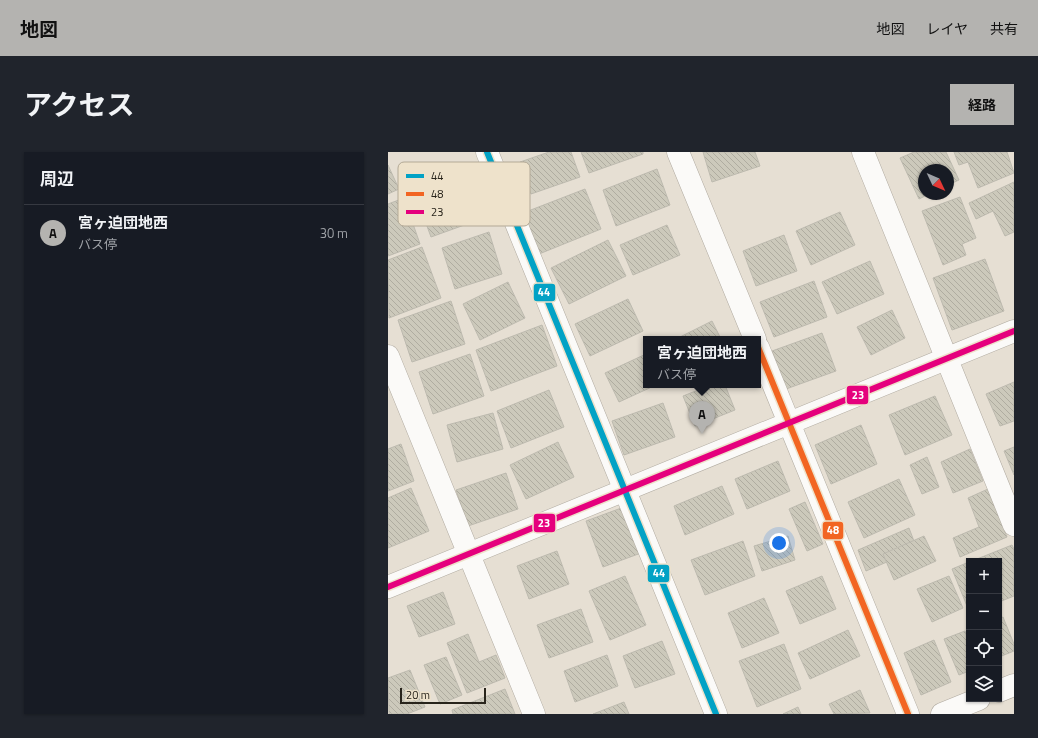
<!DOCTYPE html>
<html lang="ja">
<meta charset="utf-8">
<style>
:root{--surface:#171b24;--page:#20242c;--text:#f1f3f6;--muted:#9ea1a6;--line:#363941;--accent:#b4b3b0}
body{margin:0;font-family:"Titillium Web","Noto Sans JP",sans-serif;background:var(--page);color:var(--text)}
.controls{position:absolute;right:12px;bottom:12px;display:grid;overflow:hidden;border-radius:0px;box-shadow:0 1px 3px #0004}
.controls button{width:36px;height:36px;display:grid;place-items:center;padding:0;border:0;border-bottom:1px solid var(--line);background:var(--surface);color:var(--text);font:20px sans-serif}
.compass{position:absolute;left:530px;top:12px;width:36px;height:36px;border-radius:50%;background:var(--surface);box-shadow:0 1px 3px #0004;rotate:134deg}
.scale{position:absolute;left:12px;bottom:10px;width:86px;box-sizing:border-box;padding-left:4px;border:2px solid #28241b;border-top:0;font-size:11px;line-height:14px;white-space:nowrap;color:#28241b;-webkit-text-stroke:3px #eee2cb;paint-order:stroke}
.you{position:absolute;left:391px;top:391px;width:14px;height:14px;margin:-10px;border:3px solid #fff;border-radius:50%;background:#1a73e8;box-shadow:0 0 0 6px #1a73e833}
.badge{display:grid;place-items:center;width:26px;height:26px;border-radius:50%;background:var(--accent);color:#111;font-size:13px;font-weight:700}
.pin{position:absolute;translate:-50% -33px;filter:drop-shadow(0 1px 2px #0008)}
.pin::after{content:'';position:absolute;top:21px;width:14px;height:12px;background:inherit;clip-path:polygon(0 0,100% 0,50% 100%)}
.popup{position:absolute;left:255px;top:184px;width:118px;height:52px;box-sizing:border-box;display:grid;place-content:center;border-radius:0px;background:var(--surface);filter:drop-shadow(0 1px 3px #0005);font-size:13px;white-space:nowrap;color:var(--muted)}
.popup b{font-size:15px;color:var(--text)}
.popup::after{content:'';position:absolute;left:50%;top:100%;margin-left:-8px;border:8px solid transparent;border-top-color:var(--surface)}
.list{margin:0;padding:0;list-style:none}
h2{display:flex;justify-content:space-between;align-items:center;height:52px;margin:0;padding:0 16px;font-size:17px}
h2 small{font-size:13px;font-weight:400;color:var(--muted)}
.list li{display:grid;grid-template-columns:26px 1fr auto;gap:12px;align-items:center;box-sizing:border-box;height:56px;padding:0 16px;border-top:1px solid var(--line)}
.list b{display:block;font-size:15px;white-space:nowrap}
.list p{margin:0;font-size:13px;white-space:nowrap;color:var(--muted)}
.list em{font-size:13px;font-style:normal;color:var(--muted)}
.icon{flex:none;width:22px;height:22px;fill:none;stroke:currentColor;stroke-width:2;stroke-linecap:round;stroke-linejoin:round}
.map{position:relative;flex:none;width:626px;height:562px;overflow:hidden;border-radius:0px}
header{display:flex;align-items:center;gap:24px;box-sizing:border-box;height:56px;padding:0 20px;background:var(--accent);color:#111}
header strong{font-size:19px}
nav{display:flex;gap:22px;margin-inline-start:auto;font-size:14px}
.intro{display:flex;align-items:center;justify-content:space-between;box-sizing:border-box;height:96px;padding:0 24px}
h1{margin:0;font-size:28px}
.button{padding:10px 18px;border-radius:0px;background:var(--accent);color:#111;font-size:14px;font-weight:700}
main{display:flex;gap:24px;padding:0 24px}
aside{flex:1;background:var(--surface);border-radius:0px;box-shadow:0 1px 3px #0004}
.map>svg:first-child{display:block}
.building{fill:url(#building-back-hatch);stroke:#bdbaaf}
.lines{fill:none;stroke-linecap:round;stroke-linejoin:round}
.minor-casing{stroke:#b0aaa0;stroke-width:23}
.minor{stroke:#fbfaf8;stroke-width:22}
.bus-1-casing{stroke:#eee2cb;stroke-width:9}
.bus-2-casing{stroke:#eee2cb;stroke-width:9}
.bus-3-casing{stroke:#eee2cb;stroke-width:9}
.bus-1{stroke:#02a2c5;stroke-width:6}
.bus-2{stroke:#f26522;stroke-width:6}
.bus-3{stroke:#e5007d;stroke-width:6}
.key{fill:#eee2cb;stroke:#b3a996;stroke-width:1}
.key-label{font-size:11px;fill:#28241b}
.line-badge{stroke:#eee2cb;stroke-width:1.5}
.badge-label{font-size:11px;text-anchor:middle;font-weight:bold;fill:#fff}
</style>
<header>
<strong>地図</strong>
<nav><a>地図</a><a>レイヤ</a><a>共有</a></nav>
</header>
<div class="intro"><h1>アクセス</h1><a class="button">経路</a></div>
<main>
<aside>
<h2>周辺<small></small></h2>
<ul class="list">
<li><span class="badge">A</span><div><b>宮ヶ迫団地西</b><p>バス停</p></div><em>30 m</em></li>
</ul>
</aside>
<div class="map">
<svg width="626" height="562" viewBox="0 0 626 562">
<defs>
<pattern id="building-back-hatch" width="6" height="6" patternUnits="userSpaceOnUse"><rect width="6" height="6" fill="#ccc9bb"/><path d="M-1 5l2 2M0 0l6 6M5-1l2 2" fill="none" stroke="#afaca0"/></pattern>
</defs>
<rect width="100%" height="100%" fill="#e6dfd3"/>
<g class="building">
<path d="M 161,0 L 183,0 L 192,25 L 143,42 L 132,10 Z"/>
<path d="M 193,0 L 255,0 L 255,2 L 201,21 Z"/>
<path d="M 315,0 L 367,0 L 372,14 L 324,30 Z"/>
<path d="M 526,0 L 558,0 L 571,28 L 560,33 L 560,18 L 536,18 L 536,42 L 541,42 L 531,47 L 512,6 Z"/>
<path d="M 566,0 L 619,0 L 626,21 L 590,36 L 580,10 L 571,13 Z"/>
<path d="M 0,13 L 11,37 L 0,42 Z"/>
<path d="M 269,17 L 282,53 L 228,74 L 215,38 Z"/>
<path d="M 79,29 L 93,67 L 43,85 L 29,47 Z"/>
<path d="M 626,30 L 626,80 L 617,84 L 605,59 L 588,67 L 581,51 Z"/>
<path d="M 197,37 L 213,77 L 151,102 L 135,61 Z"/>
<path d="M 572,45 L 588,86 L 574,92 L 578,103 L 555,113 L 534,59 Z"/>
<path d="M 16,46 L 32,92 L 0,104 L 0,52 Z"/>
<path d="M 452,60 L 467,93 L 423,113 L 408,79 Z"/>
<path d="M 279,73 L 292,103 L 245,123 L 232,93 Z"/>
<path d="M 101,80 L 114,122 L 67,137 L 54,96 Z"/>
<path d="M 396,83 L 409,119 L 368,134 L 355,99 Z"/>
<path d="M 220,88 L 238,124 L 181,152 L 163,116 Z"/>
<path d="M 34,95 L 53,146 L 1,166 L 0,108 Z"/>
<path d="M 597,107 L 616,159 L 564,178 L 545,126 Z"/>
<path d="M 482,109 L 496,142 L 449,162 L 434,130 Z"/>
<path d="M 426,129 L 439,165 L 386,185 L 372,150 Z"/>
<path d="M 120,130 L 137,166 L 92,188 L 75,152 Z"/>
<path d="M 240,147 L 255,179 L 202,204 L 187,172 Z"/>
<path d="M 63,149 L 77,192 L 24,210 L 10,168 Z"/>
<path d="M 504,158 L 517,186 L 483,203 L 469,175 Z"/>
<path d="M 324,169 L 333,187 L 288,187 Z"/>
<path d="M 154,173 L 169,214 L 103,239 L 88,198 Z"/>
<path d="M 434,181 L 448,219 L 398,237 L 384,199 Z"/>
<path d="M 82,202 L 96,244 L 45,262 L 31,220 Z"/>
<path d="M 258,202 L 258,233 L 268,233 L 231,250 L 217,221 Z"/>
<path d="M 626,230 L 626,269 L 612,274 L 598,242 Z"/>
<path d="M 323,233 L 337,233 L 347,258 L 307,274 L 295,244 Z"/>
<path d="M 161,238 L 176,275 L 123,296 L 109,259 Z"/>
<path d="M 547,244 L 564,283 L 517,303 L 501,263 Z"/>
<path d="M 275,251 L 287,285 L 236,303 L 224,269 Z"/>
<path d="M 105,261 L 115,297 L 69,310 L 59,273 Z"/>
<path d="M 473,273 L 489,312 L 443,332 L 427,293 Z"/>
<path d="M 170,290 L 186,325 L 138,347 L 122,313 Z"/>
<path d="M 13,292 L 26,329 L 0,339 L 0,297 Z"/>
<path d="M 626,295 L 626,323 L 616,299 Z"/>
<path d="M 582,297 L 595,329 L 565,341 L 553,310 Z"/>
<path d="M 539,305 L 551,335 L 534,342 L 522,313 Z"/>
<path d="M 390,309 L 402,339 L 359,357 L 347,327 Z"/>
<path d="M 118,321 L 130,357 L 80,374 L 68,338 Z"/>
<path d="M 511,327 L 527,363 L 476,386 L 460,350 Z"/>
<path d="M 334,334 L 346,362 L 297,383 L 286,354 Z"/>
<path d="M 23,336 L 41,379 L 0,396 L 0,346 Z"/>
<path d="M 600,337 L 619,385 L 572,405 L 565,386 L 591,375 L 580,346 Z"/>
<path d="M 417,350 L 435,392 L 419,399 L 401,357 Z"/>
<path d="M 236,355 L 253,401 L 215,415 L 198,369 Z"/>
<path d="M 521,376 L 529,397 L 478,419 L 470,398 Z"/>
<path d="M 400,384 L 407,408 L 374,419 L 366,394 Z"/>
<path d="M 536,384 L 548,409 L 506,428 L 495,402 Z"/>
<path d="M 355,389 L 367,424 L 317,443 L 303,408 Z"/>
<path d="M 624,393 L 626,397 L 626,444 L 611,450 L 611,409 L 584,409 Z"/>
<path d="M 169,399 L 181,432 L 141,447 L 129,414 Z"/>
<path d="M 581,410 L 581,459 L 564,417 Z"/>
<path d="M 237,424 L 258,473 L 222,488 L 201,439 Z"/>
<path d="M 434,424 L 448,457 L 412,472 L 398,439 Z"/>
<path d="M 561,424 L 575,456 L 544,470 L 529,437 Z"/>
<path d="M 55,440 L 67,472 L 31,485 L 19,454 Z"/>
<path d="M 376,446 L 391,481 L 354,496 L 340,461 Z"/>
<path d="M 193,457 L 205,490 L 161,506 L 149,473 Z"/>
<path d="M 615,465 L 626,492 L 626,499 L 611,505 L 611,467 Z"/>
<path d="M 460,478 L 472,504 L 422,527 L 410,501 Z"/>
<path d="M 577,479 L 581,490 L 581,519 L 571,523 L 556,487 Z"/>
<path d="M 80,482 L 91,510 L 108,503 L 117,526 L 79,541 L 59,491 Z"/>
<path d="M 546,488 L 563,530 L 533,543 L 516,501 Z"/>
<path d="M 274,489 L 287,522 L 247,536 L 235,504 Z"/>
<path d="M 396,492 L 413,537 L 369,555 L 351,509 Z"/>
<path d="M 219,503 L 230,534 L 187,550 L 176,519 Z"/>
<path d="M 58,505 L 74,543 L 52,552 L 36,513 Z"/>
<path d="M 22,518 L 37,555 L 19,562 L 1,562 L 0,526 Z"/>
<path d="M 117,537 L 127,562 L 65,562 L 64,558 Z"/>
<path d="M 472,538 L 482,561 L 446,562 L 441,552 Z"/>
<path d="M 236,550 L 241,562 L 205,562 Z"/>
<path d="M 410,555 L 413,562 L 395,562 Z"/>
</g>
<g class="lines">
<defs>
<g id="minor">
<path d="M 99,0 L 328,562"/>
<path d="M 290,0 L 367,187"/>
<path d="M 475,0 L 626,373"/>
<path d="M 370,195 L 520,562"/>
<path d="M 0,204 L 146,562"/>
<path d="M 0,435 L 626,179"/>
<path d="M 611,539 L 626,533"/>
<path d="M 554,562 L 591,547"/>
</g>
</defs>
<use href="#minor" class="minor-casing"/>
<use href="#minor" class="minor"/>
<defs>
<path id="bus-1" d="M 99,0 L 328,562"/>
<path id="bus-2" d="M 370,195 L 520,562"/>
<path id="bus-3" d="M 0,435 L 626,179"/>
</defs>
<use href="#bus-1" class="bus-1-casing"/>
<use href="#bus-2" class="bus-2-casing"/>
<use href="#bus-3" class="bus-3-casing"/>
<use href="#bus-1" class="bus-1"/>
<use href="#bus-2" class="bus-2"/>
<use href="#bus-3" class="bus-3"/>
</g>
<rect x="10" y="10" width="132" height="64" rx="6" class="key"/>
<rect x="18" y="22" width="18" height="4" fill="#02a2c5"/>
<rect x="18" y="40" width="18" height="4" fill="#f26522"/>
<rect x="18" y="58" width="18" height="4" fill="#e5007d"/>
<g class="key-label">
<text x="43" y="28">44</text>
<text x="43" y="46">48</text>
<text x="43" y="64">23</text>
</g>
<g class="line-badge">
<rect x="145" y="131" width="23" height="19" rx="4" fill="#02a2c5"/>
<rect x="458" y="233" width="23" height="20" rx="4" fill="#e5007d"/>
<rect x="145" y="361" width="23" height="20" rx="4" fill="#e5007d"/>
<rect x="434" y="369" width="22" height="19" rx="4" fill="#f26522"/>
<rect x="259" y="412" width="23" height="19" rx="4" fill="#02a2c5"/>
</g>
<g class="badge-label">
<text x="156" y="144">44</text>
<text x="470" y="247">23</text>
<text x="156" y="375">23</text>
<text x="445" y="382">48</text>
<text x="271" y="425">44</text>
</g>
</svg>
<div class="controls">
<button>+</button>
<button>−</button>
<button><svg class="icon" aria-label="locate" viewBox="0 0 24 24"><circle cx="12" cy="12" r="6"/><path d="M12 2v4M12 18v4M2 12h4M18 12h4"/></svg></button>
<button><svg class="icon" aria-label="layers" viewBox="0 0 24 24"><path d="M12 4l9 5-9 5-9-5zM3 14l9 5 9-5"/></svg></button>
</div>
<svg class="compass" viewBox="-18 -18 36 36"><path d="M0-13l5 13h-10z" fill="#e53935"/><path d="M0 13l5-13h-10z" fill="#9ea1a6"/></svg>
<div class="scale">20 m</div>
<div class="you"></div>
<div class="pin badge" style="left:314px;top:282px">A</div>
<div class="popup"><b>宮ヶ迫団地西</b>バス停</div>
</div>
</main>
